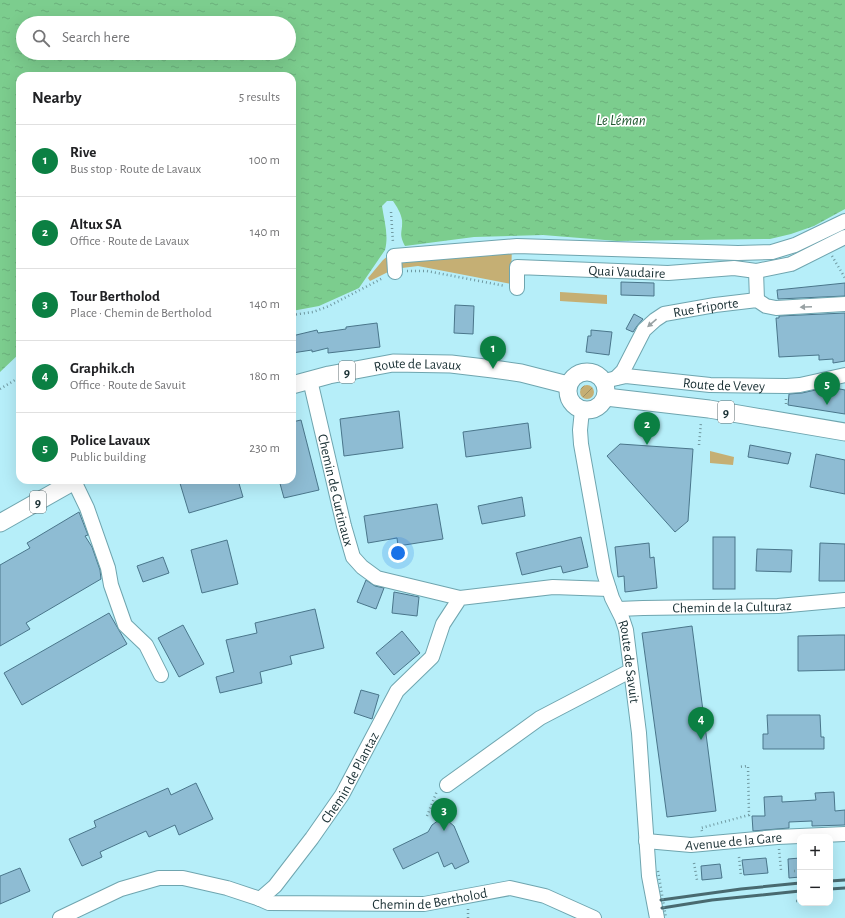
<!DOCTYPE html>
<meta charset="utf-8">
<style>
:root{--surface:#fff;--page:#f6f6f6;--text:#202124;--muted:#757577;--line:#e0e0e0;--accent:#0b8043}
body{margin:0;font-family:"Alegreya Sans",sans-serif;background:var(--page);color:var(--text)}
.controls{position:absolute;right:12px;bottom:12px;display:grid;overflow:hidden;border-radius:8px;box-shadow:0 4px 16px #0002}
.controls button{width:36px;height:36px;display:grid;place-items:center;padding:0;border:0;border-bottom:1px solid var(--line);background:var(--surface);color:var(--text);font:20px sans-serif}
.you{position:absolute;left:398px;top:553px;width:14px;height:14px;margin:-10px;border:3px solid #fff;border-radius:50%;background:#1a73e8;box-shadow:0 0 0 6px #1a73e833}
.badge{display:grid;place-items:center;width:26px;height:26px;border-radius:50%;background:var(--accent);color:#fff;font-size:13px;font-weight:700}
.pin{position:absolute;translate:-50% -33px;filter:drop-shadow(0 1px 2px #0008)}
.pin::after{content:'';position:absolute;top:21px;width:14px;height:12px;background:inherit;clip-path:polygon(0 0,100% 0,50% 100%)}
.list{margin:0;padding:0;list-style:none}
h2{display:flex;justify-content:space-between;align-items:center;height:52px;margin:0;padding:0 16px;font-size:17px}
h2 small{font-size:13px;font-weight:400;color:var(--muted)}
.list li{display:grid;grid-template-columns:26px 1fr auto;gap:12px;align-items:center;box-sizing:border-box;height:72px;padding:0 16px;border-top:1px solid var(--line)}
.list b{display:block;font-size:15px;white-space:nowrap}
.list p{margin:0;font-size:13px;white-space:nowrap;color:var(--muted)}
.list em{font-size:13px;font-style:normal;color:var(--muted)}
.icon{flex:none;width:22px;height:22px;fill:none;stroke:currentColor;stroke-width:2;stroke-linecap:round;stroke-linejoin:round}
.map{position:relative;flex:none;width:845px;height:918px;overflow:hidden}
.search{position:absolute;background:var(--surface);box-shadow:0 4px 16px #0002;left:16px;top:16px;width:280px;height:44px;display:flex;align-items:center;gap:10px;box-sizing:border-box;padding:0 14px;border-radius:22px;color:var(--muted);font-size:15px}
.panel{position:absolute;background:var(--surface);box-shadow:0 4px 16px #0002;left:16px;top:72px;width:280px;height:412px;border-radius:12px}
.map>svg:first-child{display:block}
.park{fill:#c5af74}
.garden{fill:url(#garden-furrows)}
.water{fill:url(#water-ripples);fill-rule:evenodd}
.building{fill:#8ebcd3;stroke:#4a768b}
.lines{fill:none;stroke-linecap:round;stroke-linejoin:round}
.minor-casing{stroke:#6fa5af;stroke-width:16}
.major-casing{stroke:#6fa5af;stroke-width:19}
.path{stroke:#7099a1;stroke-width:2.5;stroke-dasharray:1 3;stroke-linecap:butt}
.minor{stroke:#fff;stroke-width:14}
.major{stroke:#fff;stroke-width:17}
.rail{stroke:#496a70;stroke-width:3}
.path-bridge{stroke:#7099a1;stroke-width:2.5;stroke-dasharray:1 3;stroke-linecap:butt}
.oneway{fill:#98a1a3}
.labels{text-anchor:middle;stroke-width:3.5;stroke-linejoin:round;paint-order:stroke}
.shield{fill:#fff;stroke:#5e6d70;stroke-width:1}
.shield-label{font-size:13px;font-weight:bold;fill:#192f33}
.street-label{font-size:14px;fill:#192f33;stroke:#fff}
.water-label{font-size:15px;font-style:italic;fill:#1f582f;stroke:#fff}
</style>
<div class="map">
<svg width="845" height="918" viewBox="0 0 845 918">
<defs>
<pattern id="garden-furrows" width="10" height="10" patternUnits="userSpaceOnUse"><rect width="10" height="10" fill="#c5af74"/><path d="M-1 1l2-2M0 10L10 0M9 11l2-2" fill="none" stroke="#9f8f60"/></pattern>
<pattern id="water-ripples" width="26" height="14" patternUnits="userSpaceOnUse"><rect width="26" height="14" fill="#7ccd8e"/><path d="M2 4q2-2 4 0t4 0M15 11q2-2 4 0t4 0" fill="none" stroke="#6bb07b"/></pattern>
</defs>
<rect width="100%" height="100%" fill="#b6eef9"/>
<g class="park">
<path d="M 512,243 L 511,284 L 418,266 L 394,269 L 370,281 L 368,278 L 383,260 L 389,255 Z"/>
<path d="M 560,292 L 607,295 L 607,304 L 560,301 Z"/>
<path d="M 710,451 L 734,457 L 733,465 L 710,463 Z"/>
</g>
<circle class="garden" cx="587" cy="392" r="7"/>
<path class="water" d="M 0,0 L 845,0 L 845,209 L 814,226 L 791,234 L 770,239 L 617,241 L 543,235 L 474,237 L 405,246 C 398,233 403,232 402,220 C 401,213 397,207 393,201 L 387,201 L 382,206 C 384,220 389,235 385,250 L 359,288 L 319,306 L 292,311 L 292,76 L 20,76 L 20,353 L 0,372 ZM 23,23 L 289,23 L 289,53 L 23,53 Z"/>
<g class="building">
<path d="M 621,282 L 654,283 L 654,296 L 621,295 Z"/>
<path d="M 845,283 L 845,296 L 778,299 L 777,290 Z"/>
<path d="M 455,305 L 474,306 L 473,334 L 454,333 Z"/>
<path d="M 845,313 L 845,361 L 833,363 L 833,359 L 819,360 L 819,355 L 779,357 L 776,318 L 779,318 L 779,316 Z"/>
<path d="M 634,314 L 643,319 L 637,326 L 633,332 L 626,329 Z"/>
<path d="M 377,323 L 380,347 L 328,353 L 328,348 L 312,352 L 312,350 L 292,353 L 292,336 L 317,330 L 318,333 L 346,329 L 346,327 Z"/>
<path d="M 591,330 L 612,332 L 609,355 L 586,352 L 588,336 L 591,336 Z"/>
<path d="M 829,387 L 845,390 L 845,414 L 788,405 L 789,394 L 802,393 Z"/>
<path d="M 399,411 L 403,448 L 344,456 L 340,419 Z"/>
<path d="M 301,420 L 319,490 L 284,498 L 279,480 L 292,480 L 292,422 Z"/>
<path d="M 528,423 L 531,448 L 466,457 L 463,432 Z"/>
<path d="M 620,444 L 693,449 L 688,521 L 675,532 L 607,456 Z"/>
<path d="M 750,445 L 791,453 L 788,464 L 748,457 Z"/>
<path d="M 816,454 L 845,460 L 845,494 L 810,487 Z"/>
<path d="M 179,480 L 238,480 L 243,497 L 189,513 Z"/>
<path d="M 522,497 L 525,516 L 482,524 L 478,506 Z"/>
<path d="M 437,504 L 443,539 L 398,546 L 397,538 L 368,543 L 364,516 Z"/>
<path d="M 79,512 L 88,535 L 85,536 L 92,547 L 100,570 L 101,579 L 26,623 L 30,629 L 0,646 L 0,565 L 30,548 L 27,543 Z"/>
<path d="M 581,537 L 588,567 L 563,573 L 561,566 L 522,575 L 516,553 Z"/>
<rect x="713" y="537" width="22" height="52"/>
<path d="M 227,540 L 238,584 L 202,593 L 191,550 Z"/>
<path d="M 649,543 L 650,558 L 654,557 L 657,588 L 625,592 L 624,576 L 618,577 L 615,547 Z"/>
<path d="M 820,543 L 845,544 L 845,581 L 819,581 Z"/>
<path d="M 757,549 L 792,550 L 791,572 L 756,571 Z"/>
<path d="M 163,557 L 169,573 L 143,582 L 137,566 Z"/>
<path d="M 366,580 L 375,586 L 384,588 L 376,609 L 357,602 Z"/>
<path d="M 394,592 L 419,597 L 417,616 L 392,613 Z"/>
<path d="M 315,609 L 324,648 L 290,656 L 292,664 L 260,672 L 262,683 L 220,693 L 216,677 L 234,672 L 226,640 L 257,633 L 255,623 Z"/>
<path d="M 109,613 L 127,644 L 22,705 L 4,673 Z"/>
<path d="M 183,625 L 204,664 L 179,677 L 158,638 Z"/>
<path d="M 692,626 L 716,811 L 667,817 L 642,633 Z"/>
<path d="M 402,631 L 420,653 L 394,675 L 376,653 Z"/>
<path d="M 839,635 L 845,635 L 845,670 L 798,671 L 798,636 Z"/>
<path d="M 361,690 L 379,695 L 372,719 L 354,713 Z"/>
<path d="M 767,715 L 820,715 L 821,737 L 824,737 L 824,749 L 763,749 L 763,734 L 768,734 Z"/>
<path d="M 196,783 L 213,819 L 179,835 L 175,825 L 149,837 L 146,831 L 100,852 L 102,857 L 82,866 L 69,839 L 96,827 L 94,821 L 168,788 L 171,795 Z"/>
<path d="M 834,792 L 835,811 L 845,810 L 845,825 L 812,826 L 812,821 L 789,822 L 789,828 L 753,831 L 752,816 L 765,816 L 764,797 L 782,796 L 782,802 L 816,800 L 815,793 Z"/>
<path d="M 439,820 L 448,821 L 454,826 L 469,862 L 455,869 L 452,863 L 444,867 L 438,852 L 403,869 L 393,849 L 428,832 L 432,825 Z"/>
<path d="M 766,858 L 768,873 L 744,875 L 742,860 Z"/>
<path d="M 800,858 L 800,877 L 789,878 L 788,859 Z"/>
<path d="M 720,864 L 722,878 L 702,880 L 701,866 Z"/>
<path d="M 20,868 L 30,891 L 0,904 L 0,876 Z"/>
</g>
<g class="lines">
<defs>
<g id="minor">
<path d="M 756,271 L 757,300"/>
<path d="M 395,272 L 394,256 L 517,246 L 738,253 L 772,252 L 795,245 L 845,221"/>
<path id="s1" d="M 517,288 L 517,267 L 668,273 L 734,268 L 756,271 L 791,264 L 845,237"/>
<path id="s2" d="M 616,378 L 623,371 L 644,330 L 655,320 L 664,314 L 715,305 L 757,300 L 766,306 L 776,308 L 845,304"/>
<path id="s3" d="M 310,380 L 344,526 L 353,557 L 362,567 L 377,578 L 460,598"/>
<path id="s4" d="M 604,381 L 626,376 L 710,385 L 787,386 L 800,385 L 845,375"/>
<path id="s5" d="M 582,410 L 580,430 L 581,444 L 604,573 L 612,598 L 622,618 L 626,630 L 639,733 L 649,876 L 657,918"/>
<path d="M 74,481 L 87,508 L 108,568 L 111,585 L 125,625 L 146,645 L 161,675"/>
<path id="s6" d="M 618,609 L 643,608 L 778,606 L 845,600"/>
<path d="M 447,785 L 540,718 L 630,671"/>
<path id="s7" d="M 646,841 L 691,845 L 777,837 L 845,834"/>
<path id="s8" d="M 260,899 L 269,903 L 424,904 L 510,888 L 545,896 L 594,918"/>
<path id="s9" d="M 60,918 L 121,889 L 159,878 L 183,878 L 227,888 L 260,899 L 275,886 L 312,838 L 342,795 L 397,691 L 432,657 L 443,624 L 460,598 L 553,587 L 609,589"/>
</g>
<g id="major">
<circle cx="587" cy="391" r="19"/>
<path id="s10" d="M 292,385 L 329,375 L 393,363 L 451,364 L 493,369 L 521,373 L 568,385"/>
<path d="M 606,397 L 709,409 L 845,432"/>
<path d="M 0,523 L 76,480"/>
</g>
</defs>
<use href="#minor" class="minor-casing"/>
<use href="#major" class="major-casing"/>
<g class="path">
<path d="M 391,212 L 393,243"/>
<path d="M 832,256 L 845,278"/>
<path d="M 407,271 L 427,271 L 505,286"/>
<path d="M 292,315 L 313,312 L 329,306 L 383,278"/>
<path d="M 0,389 L 20,377"/>
<path d="M 786,404 L 786,398"/>
<path d="M 699,445 L 701,422"/>
<path d="M 427,816 L 437,791"/>
<path d="M 702,831 L 701,828 L 749,815 L 748,766 L 738,767"/>
<path d="M 779,849 L 781,870"/>
<path d="M 739,857 L 741,876"/>
<path d="M 694,863 L 697,880"/>
<path d="M 794,871 L 800,871"/>
<path d="M 796,901 L 800,901"/>
<path d="M 468,909 L 468,918"/>
</g>
<use href="#minor" class="minor"/>
<use href="#major" class="major"/>
<g class="rail">
<path d="M 830,881 L 845,880"/>
<path d="M 830,889 L 845,888"/>
<path d="M 661,900 L 741,889 L 800,883"/>
<path d="M 662,908 L 712,900 L 800,891"/>
</g>
<path class="path-bridge" d="M 658,871 L 666,918"/>
</g>
<defs><path id="oneway-solid" d="M-6-.8H1V-3.2L6.5 0L1 3.2V.8H-6Z"/></defs>
<g class="oneway">
<use href="#oneway-solid" transform="translate(806 307) rotate(177)"/>
<use href="#oneway-solid" transform="translate(652 323) rotate(139)"/>
</g>
<g class="labels">
<g class="shield">
<rect x="339" y="361" width="16" height="22" rx="3"/>
<rect x="718" y="401" width="16" height="22" rx="3"/>
<rect x="30" y="491" width="16" height="22" rx="3"/>
</g>
<g class="shield-label">
<text x="347" y="377">9</text>
<text x="726" y="417">9</text>
<text x="38" y="507">9</text>
</g>
<g class="street-label">
<text dy="5" stroke="none"><textPath href="#s1" startOffset="131">Quai Vaudaire</textPath></text>
<text dy="5" stroke="none"><textPath href="#s2" startOffset="124">Rue Friporte</textPath></text>
<text dy="5" stroke="none"><textPath href="#s10" startOffset="128">Route de Lavaux</textPath></text>
<text dy="5" stroke="none"><textPath href="#s4" startOffset="121">Route de Vevey</textPath></text>
<text dy="5" stroke="none"><textPath href="#s3" startOffset="113">Chemin de Curtinaux</textPath></text>
<text dy="5" stroke="none"><textPath href="#s6" startOffset="114">Chemin de la Culturaz</textPath></text>
<text dy="5" stroke="none"><textPath href="#s5" startOffset="258">Route de Savuit</textPath></text>
<text dy="5" stroke="none"><textPath href="#s9" startOffset="363">Chemin de Plantaz</textPath></text>
<text dy="5" stroke="none"><textPath href="#s7" startOffset="88">Avenue de la Gare</textPath></text>
<text dy="5" stroke="none"><textPath href="#s8" startOffset="171">Chemin de Bertholod</textPath></text>
</g>
<g class="water-label">
<text x="621" y="125">Le Léman</text>
</g>
</g>
</svg>
<div class="controls">
<button>+</button>
<button>−</button>
</div>
<div class="you"></div>
<div class="pin badge" style="left:493px;top:369px">1</div>
<div class="pin badge" style="left:647px;top:445px">2</div>
<div class="pin badge" style="left:444px;top:831px">3</div>
<div class="pin badge" style="left:701px;top:740px">4</div>
<div class="pin badge" style="left:827px;top:405px">5</div>
<div class="search"><svg class="icon" aria-label="search" viewBox="0 0 24 24"><circle cx="10" cy="10" r="6"/><path d="M15 15l6 6"/></svg>Search here</div>
<section class="panel">
<h2>Nearby<small>5 results</small></h2>
<ul class="list">
<li><span class="badge">1</span><div><b>Rive</b><p>Bus stop · Route de Lavaux</p></div><em>100 m</em></li>
<li><span class="badge">2</span><div><b>Altux SA</b><p>Office · Route de Lavaux</p></div><em>140 m</em></li>
<li><span class="badge">3</span><div><b>Tour Bertholod</b><p>Place · Chemin de Bertholod</p></div><em>140 m</em></li>
<li><span class="badge">4</span><div><b>Graphik.ch</b><p>Office · Route de Savuit</p></div><em>180 m</em></li>
<li><span class="badge">5</span><div><b>Police Lavaux</b><p>Public building</p></div><em>230 m</em></li>
</ul>
</section>
</div>
